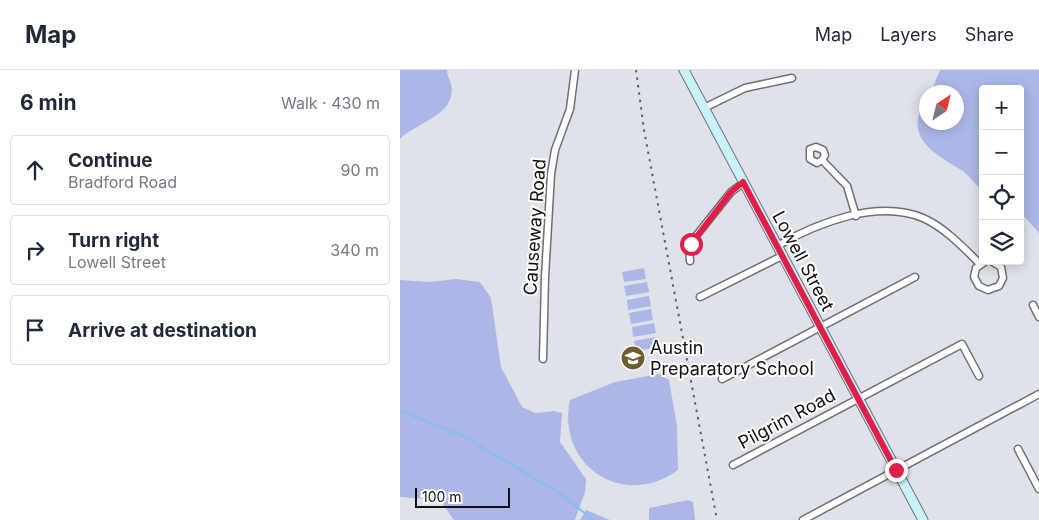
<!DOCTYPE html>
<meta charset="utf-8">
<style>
:root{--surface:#fff;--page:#f2f2f3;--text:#1f2937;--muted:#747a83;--line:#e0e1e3}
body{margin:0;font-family:Inter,sans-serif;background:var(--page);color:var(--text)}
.controls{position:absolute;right:15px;top:15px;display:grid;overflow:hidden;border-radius:5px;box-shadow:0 2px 12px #0003}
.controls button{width:45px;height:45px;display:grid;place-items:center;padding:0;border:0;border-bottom:1px solid var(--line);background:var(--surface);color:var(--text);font:25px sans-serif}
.compass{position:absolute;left:519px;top:15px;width:45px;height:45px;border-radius:50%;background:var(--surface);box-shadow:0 2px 12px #0003;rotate:35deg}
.scale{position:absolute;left:15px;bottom:12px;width:95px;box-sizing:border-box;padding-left:5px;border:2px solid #121215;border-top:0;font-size:14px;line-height:18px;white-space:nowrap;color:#121215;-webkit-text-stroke:4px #fff;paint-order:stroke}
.stop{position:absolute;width:15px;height:15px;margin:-11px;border:4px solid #e11d48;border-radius:50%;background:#fff}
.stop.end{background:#e11d48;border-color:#fff;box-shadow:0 1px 5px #0008}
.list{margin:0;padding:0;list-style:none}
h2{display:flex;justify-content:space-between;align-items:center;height:65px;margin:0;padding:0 20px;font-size:21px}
h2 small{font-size:16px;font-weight:400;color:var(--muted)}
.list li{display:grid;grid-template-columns:32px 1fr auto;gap:15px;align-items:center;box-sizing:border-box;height:70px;margin:0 10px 10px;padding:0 10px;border:1px solid var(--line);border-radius:5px}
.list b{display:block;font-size:19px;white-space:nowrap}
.list p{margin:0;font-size:16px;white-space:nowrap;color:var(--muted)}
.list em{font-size:16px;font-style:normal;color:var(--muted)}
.icon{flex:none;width:28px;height:28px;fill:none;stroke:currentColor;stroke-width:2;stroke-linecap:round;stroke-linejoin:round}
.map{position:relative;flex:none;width:639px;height:450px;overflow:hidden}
header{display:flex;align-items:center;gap:30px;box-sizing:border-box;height:70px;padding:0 25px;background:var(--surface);border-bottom:1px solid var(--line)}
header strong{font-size:24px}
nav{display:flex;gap:28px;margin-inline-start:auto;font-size:18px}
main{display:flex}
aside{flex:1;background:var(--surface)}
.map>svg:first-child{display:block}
.green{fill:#acb7e8}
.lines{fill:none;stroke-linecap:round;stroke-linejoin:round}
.stream{stroke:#81bffa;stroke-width:2}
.minor-casing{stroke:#6f7077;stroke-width:9}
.secondary-casing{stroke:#6f7077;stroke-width:11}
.minor{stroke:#fff;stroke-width:6}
.secondary{stroke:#c9f1f9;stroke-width:9}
.rail{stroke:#606166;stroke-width:2;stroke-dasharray:2.5 5;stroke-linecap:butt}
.route{stroke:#e11d48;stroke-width:6}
.labels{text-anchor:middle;stroke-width:4;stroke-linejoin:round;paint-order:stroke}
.street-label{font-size:18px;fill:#121215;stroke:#fff}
.poi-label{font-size:18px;fill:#121215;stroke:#fff;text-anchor:start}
</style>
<header>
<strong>Map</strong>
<nav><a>Map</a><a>Layers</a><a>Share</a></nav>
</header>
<main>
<aside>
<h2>6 min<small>Walk · 430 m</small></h2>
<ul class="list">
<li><svg class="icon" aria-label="ahead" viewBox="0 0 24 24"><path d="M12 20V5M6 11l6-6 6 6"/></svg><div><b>Continue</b><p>Bradford Road</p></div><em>90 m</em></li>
<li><svg class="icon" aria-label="right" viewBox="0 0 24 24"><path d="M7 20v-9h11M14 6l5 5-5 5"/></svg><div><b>Turn right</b><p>Lowell Street</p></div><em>340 m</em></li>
<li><svg class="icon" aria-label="arrive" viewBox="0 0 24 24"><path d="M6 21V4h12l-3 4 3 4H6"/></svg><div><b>Arrive at destination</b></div></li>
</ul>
</aside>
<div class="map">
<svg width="639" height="450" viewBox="0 0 639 450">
<rect width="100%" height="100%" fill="#e0e2e9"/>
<g class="green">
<path d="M 0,0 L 47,0 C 47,7 52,13 52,19 C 52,47 15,53 0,69 Z"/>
<path d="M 540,0 L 639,0 L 639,163 L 620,142 L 620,19 L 583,19 L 583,120 C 575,116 571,107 563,101 C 534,83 502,68 526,30 L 526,52 L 556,52 L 556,22 L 531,22 Z"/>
<path d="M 244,198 L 246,209 L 224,212 L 222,202 Z"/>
<path d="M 56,209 L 80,212 L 91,228 L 101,297 L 122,337 L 135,343 L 154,341 L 162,343 L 160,372 L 186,409 L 185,422 L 175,450 L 54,450 L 42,433 L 26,429 L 0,427 L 0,210 L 30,212 Z"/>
<path d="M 247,212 L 249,222 L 226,226 L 224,216 Z"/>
<path d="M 249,226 L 251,236 L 228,240 L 227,230 Z"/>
<path d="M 251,239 L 253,250 L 231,254 L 229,243 Z"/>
<path d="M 254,253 L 256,263 L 233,267 L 232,257 Z"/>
<path d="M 256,267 L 258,277 L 236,281 L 234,271 Z"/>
<path d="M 259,304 L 269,310 L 277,356 L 278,400 C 224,440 156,396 170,330 L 215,312 Z"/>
<path d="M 288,430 L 293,432 L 295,450 L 249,450 L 249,438 Z"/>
<path d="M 186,440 L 210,450 L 180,450 Z"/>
</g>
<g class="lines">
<path class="stream" d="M 0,341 L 65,367 L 161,424 L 193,450"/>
<defs>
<g id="minor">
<path d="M 304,38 L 345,18 L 392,8"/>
<path d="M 422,90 L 417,93 L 410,89 L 410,79 L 416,77 L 423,80 L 425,85 L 422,90 L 447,116 L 456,146"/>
<path d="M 377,176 C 417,153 477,129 523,148 C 544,157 564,178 580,194"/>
<path d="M 290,191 L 289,179 L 292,171 L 331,122 L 343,113"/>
<path d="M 586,191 L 576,198 L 574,207 L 579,216 L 588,220 L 599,216 L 603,208 L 601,197 L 591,191"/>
<path d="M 300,227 L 382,186"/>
<path d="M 633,235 L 639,247"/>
<path d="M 143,289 L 145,207 L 151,104 L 155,80 L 170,39 L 175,0"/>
<path d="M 322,309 L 515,207"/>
<path d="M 618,379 L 639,419"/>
<path d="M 333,395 L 562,274 L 579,306"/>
<path d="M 403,450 L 639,324"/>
</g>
<path id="secondary" d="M 284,0 L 523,450"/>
</defs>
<use href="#minor" class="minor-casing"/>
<use href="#secondary" class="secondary-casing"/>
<use href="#minor" class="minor"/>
<use href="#secondary" class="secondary"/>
<path class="rail" d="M 236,0 L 244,60 L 317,450"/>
</g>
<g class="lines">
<path class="route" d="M 291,174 L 331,122 L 343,112 L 496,400"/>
</g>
<defs>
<symbol id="school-disc" viewBox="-11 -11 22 22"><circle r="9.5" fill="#6f5d2c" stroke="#fff"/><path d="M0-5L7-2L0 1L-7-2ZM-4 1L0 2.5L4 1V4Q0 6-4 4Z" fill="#fff"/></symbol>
</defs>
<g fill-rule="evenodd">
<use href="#school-disc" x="219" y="274" width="28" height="28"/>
</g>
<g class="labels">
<g class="street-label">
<text transform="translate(135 157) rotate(-86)" y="6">Causeway Road</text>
<text transform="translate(403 191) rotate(62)" y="6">Lowell Street</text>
<text transform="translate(387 349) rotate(-28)" y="6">Pilgrim Road</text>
</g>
<g class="poi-label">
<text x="250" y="284">Austin<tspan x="250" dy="21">Preparatory School</tspan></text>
</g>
</g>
</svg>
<div class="controls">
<button>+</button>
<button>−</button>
<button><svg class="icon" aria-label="locate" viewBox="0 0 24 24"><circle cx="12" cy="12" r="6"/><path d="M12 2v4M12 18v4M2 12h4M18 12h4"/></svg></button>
<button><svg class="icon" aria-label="layers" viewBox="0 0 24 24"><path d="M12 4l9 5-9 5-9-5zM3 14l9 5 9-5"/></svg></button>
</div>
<svg class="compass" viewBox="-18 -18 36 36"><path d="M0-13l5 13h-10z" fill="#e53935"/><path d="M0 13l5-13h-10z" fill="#747a83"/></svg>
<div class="scale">100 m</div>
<div class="stop" style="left:291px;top:174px"></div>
<div class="stop end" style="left:496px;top:400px"></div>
</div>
</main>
